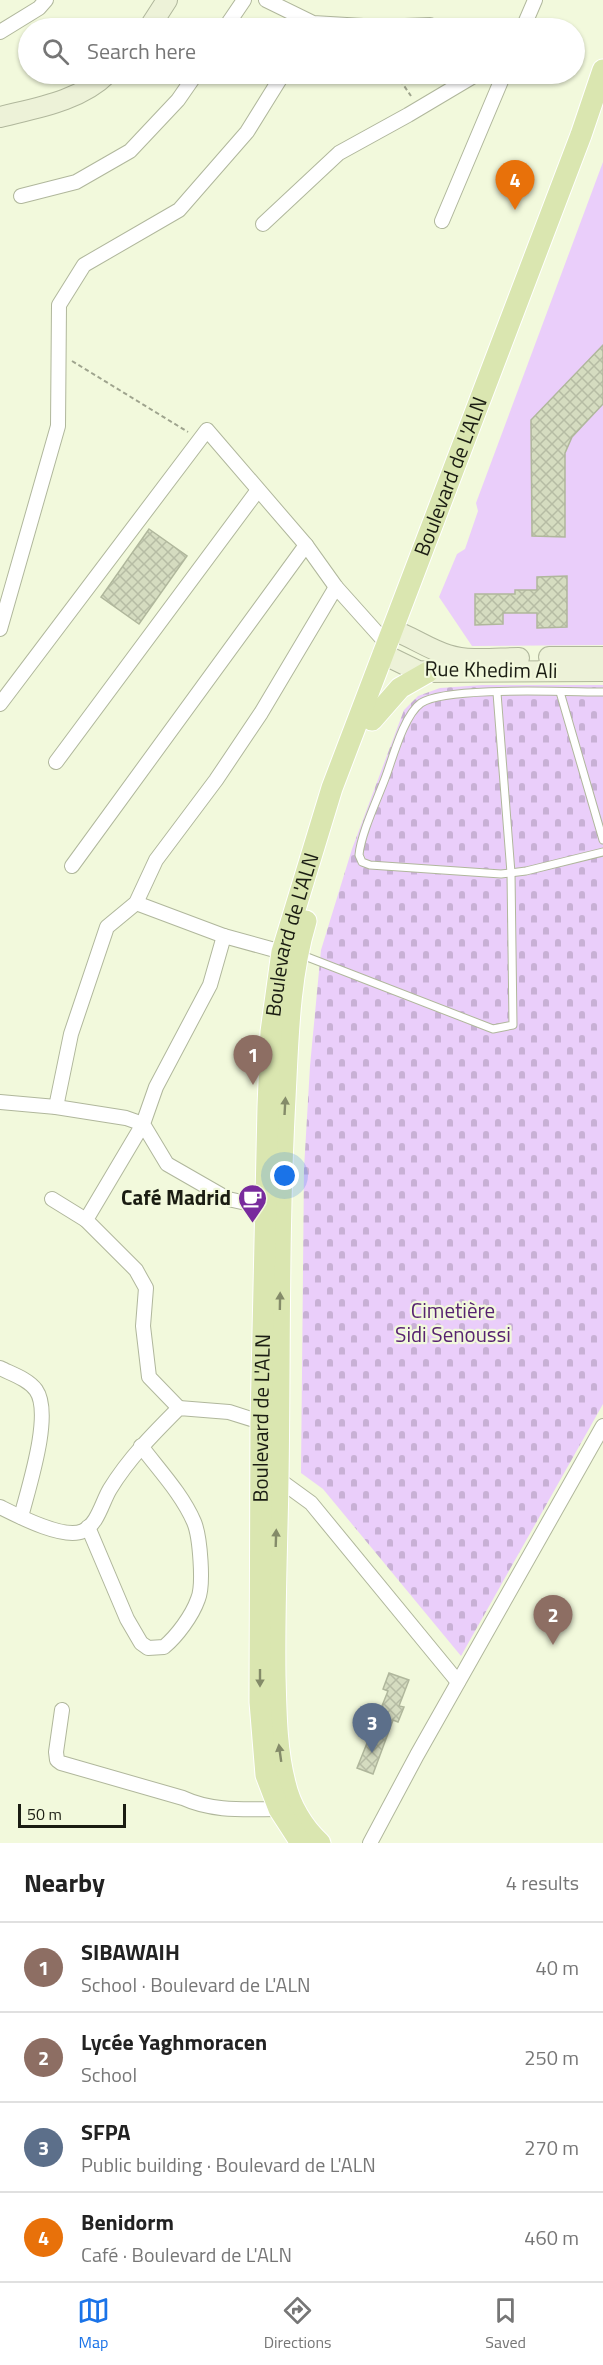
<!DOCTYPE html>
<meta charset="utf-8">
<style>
:root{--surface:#fff;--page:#f6f6f6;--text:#222;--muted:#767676;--line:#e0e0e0;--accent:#1a73e8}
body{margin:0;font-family:"Titillium Web",sans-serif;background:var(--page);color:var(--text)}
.scale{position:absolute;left:18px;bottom:15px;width:108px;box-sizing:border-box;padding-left:6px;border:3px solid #1a1c12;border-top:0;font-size:16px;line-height:21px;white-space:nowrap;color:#1a1c12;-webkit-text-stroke:4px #f2f9dc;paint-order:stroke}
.you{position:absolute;left:285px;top:1176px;width:21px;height:21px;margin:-15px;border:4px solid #fff;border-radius:50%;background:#1a73e8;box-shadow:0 0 0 9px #1a73e833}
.badge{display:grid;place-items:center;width:39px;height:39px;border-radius:50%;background:var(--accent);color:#fff;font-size:20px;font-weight:700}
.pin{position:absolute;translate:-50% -50px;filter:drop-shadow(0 2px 3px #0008)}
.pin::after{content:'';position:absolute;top:32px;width:21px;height:18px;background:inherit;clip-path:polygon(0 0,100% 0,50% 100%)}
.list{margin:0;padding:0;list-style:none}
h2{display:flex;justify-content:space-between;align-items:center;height:78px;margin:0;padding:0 24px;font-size:26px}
h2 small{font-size:20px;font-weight:400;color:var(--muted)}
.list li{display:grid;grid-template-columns:39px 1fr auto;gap:18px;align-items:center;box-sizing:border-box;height:90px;padding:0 24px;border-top:2px solid var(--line)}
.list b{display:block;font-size:22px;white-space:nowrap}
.list p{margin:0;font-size:20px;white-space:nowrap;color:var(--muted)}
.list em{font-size:20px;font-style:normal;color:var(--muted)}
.icon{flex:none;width:33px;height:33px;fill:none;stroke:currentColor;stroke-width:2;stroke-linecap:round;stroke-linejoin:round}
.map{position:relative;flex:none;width:603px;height:1843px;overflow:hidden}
.search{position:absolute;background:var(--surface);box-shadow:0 2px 4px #0004;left:18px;right:18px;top:18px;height:66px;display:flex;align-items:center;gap:15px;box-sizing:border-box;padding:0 21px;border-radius:33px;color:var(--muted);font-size:22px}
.sheet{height:438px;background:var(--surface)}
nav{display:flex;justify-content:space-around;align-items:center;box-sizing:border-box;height:84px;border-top:2px solid var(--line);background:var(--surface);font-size:16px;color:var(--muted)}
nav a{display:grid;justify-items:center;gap:3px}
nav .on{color:var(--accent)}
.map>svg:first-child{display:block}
.green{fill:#eacefa}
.cemetery{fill:url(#cemetery-stones)}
.building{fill:url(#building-cross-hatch);stroke:#b0b79c;stroke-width:1.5}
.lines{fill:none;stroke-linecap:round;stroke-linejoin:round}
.service-casing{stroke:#b0b79c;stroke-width:9}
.minor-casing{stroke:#b0b79c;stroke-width:16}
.secondary-casing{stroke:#b0b79c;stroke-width:22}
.primary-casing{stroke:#fff;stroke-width:23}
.path{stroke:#9fa48e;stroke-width:2;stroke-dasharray:4.5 3;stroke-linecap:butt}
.service{stroke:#fff;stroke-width:7}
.minor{stroke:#fff;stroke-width:14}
.secondary{stroke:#edf2d8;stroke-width:20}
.primary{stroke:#dae6b0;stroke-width:21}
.oneway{fill:#848b69}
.labels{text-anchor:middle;stroke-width:4.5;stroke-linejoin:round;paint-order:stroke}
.street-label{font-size:21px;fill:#1a1c12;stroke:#f2f9dc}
.poi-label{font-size:21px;font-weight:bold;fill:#1a1c12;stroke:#f2f9dc;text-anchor:end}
.park-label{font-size:21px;fill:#572270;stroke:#f2f9dc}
</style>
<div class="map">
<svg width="603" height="1843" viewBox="0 0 603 1843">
<defs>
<pattern id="cemetery-stones" width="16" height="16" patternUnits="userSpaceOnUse" patternTransform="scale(1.5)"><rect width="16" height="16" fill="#eacefa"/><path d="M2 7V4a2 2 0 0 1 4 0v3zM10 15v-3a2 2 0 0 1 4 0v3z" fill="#c8b0d5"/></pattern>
<pattern id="building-cross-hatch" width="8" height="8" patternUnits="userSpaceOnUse" patternTransform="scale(1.5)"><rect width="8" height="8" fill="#d5dcc0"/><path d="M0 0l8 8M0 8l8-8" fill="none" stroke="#b6bca4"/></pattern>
</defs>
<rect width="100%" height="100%" fill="#f2f9dc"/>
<path class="green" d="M 603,162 L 603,645 L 472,646 L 439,597 L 457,554 L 465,549 L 478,511 L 476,503 Z"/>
<path class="cemetery" d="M 482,685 L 603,685 L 603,1404 L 461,1656 L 323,1489 L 301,1473 L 304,1169 L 310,1066 L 321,950 L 352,849 L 404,710 L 418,696 L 440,688 Z"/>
<g class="building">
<path d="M 603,345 L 603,404 L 572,437 L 565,453 L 565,537 L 532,536 L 531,420 Z"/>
<path d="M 149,529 L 187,556 L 139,624 L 101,597 Z"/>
<path d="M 567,576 L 567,627 L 537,628 L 537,613 L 503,613 L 503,624 L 475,625 L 475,594 L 515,594 L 515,590 L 537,590 L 537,577 Z"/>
<path d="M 389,1673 L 409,1680 L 399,1706 L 404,1707 L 398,1722 L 393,1720 L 373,1774 L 357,1768 L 388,1691 L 383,1689 Z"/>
</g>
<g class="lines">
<defs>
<g id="service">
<path d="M 560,692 L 603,840"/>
<path d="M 603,692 C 568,692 446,686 421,703 C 404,715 393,757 386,776 C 378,798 361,833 359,855 L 362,862 L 370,865 L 501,874 L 526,871 L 603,852"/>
<path d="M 302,955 L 493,1029 L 513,1025 L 511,873 L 497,693"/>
</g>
<g id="minor">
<path d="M 266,0 L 313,23 L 380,27 L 430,25"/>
<path d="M 225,28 L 244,0"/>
<path d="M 523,28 L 535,0"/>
<path d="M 0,32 L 39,8 L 46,0"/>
<path d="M 21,196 L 76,182 L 130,151 L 178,100 L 196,74"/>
<path d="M 442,221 L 504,74"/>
<path d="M 263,224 L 339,153 L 408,115 L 477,74"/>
<path d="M 0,629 L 58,426 L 59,305 L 84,265 L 179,210 L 247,132 L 283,74"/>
<path d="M 0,704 L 207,430 L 306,545 L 336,587 L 387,644"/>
<path d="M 56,762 L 258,490"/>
<path d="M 72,866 L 306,545"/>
<path d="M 136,903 L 224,936 L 282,952"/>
<path d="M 224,936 L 210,985 L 156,1087 L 143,1124 L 167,1164 L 228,1199 L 274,1209"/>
<path d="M 0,1102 L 56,1107 L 126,1118 L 143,1124 L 86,1220 L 136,1270 L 146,1288 L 143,1326 L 149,1377 L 179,1408"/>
<path d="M 56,1107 L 71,1034 L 107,927 L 136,903 L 156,860 L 216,780 L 261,713 L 336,587"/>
<path d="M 52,1199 L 86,1220"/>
<path d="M 0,1368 C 12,1374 28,1379 36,1390 C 53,1414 28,1489 21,1517"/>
<path d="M 278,1479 L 311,1503 L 458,1682"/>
<path d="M 0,1507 C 18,1516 64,1540 83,1531 C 98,1524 102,1502 110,1489 C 129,1458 154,1433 179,1408 L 229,1412 L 267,1424"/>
<path d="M 88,1527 L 127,1619 L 141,1643 L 148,1648 L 164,1647 C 177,1636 192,1616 198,1599 C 204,1585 200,1536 194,1522 C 182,1494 159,1470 141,1446"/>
<path d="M 62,1710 L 56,1752 L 57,1760 L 61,1763 L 183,1798 C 213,1812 246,1809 279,1809"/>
<path d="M 370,1843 L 417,1755 L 603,1426"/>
</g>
<g id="secondary">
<path d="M 149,28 L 167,0"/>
<path d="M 0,117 C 36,108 80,101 107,74"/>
<path d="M 392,630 C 411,636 428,649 448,655 C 470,662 497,658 519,658"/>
<path d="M 383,654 L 418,671 L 428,672 L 603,671"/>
<path d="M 549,657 L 603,657"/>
</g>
<g id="primary">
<path d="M 372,720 L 400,688 L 428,672"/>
<path d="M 306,921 C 289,977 288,1039 285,1098 C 278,1224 280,1351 278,1478 C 277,1544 274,1610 275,1676 C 276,1711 276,1748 285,1783 C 290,1805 303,1828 320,1843"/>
<path id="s1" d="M 301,1843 L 279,1809 L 266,1775 L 260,1702 L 261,1423 L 268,1107 L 271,1032 L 282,952 L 332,788 L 581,135 L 603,70"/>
</g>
</defs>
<use href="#service" class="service-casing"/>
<use href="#minor" class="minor-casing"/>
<use href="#secondary" class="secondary-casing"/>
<use href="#primary" class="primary-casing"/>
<g class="path">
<path d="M 396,74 L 411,96"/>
<path d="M 72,361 L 188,432"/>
</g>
<use href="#service" class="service"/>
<use href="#minor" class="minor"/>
<use href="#secondary" class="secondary"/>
<use href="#primary" class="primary"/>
</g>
<defs><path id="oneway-solid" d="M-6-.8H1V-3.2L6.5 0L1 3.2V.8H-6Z" transform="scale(1.5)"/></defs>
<g class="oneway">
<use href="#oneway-solid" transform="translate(285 1106) rotate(-87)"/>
<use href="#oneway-solid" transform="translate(280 1301) rotate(-89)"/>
<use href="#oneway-solid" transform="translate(276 1538) rotate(-88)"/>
<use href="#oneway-solid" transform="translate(260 1678) rotate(90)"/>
<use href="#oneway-solid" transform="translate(280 1753) rotate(-98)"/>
</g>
<defs>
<symbol id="cafe-pin" viewBox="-11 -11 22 30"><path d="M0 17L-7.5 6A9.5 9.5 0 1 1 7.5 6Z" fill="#782b9d" stroke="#f2f9dc"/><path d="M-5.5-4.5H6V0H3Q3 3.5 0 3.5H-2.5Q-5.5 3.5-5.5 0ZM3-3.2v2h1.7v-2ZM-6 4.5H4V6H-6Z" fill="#fff"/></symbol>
</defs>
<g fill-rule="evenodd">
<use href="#cafe-pin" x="236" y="1182" width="33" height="45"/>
</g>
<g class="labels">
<g class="street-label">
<text dy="7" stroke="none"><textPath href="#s1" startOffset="1406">Boulevard de L'ALN</textPath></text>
<text transform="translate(491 670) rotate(1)" y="7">Rue Khedim Ali</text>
<text dy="7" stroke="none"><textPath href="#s1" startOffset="920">Boulevard de L'ALN</textPath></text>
<text dy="7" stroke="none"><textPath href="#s1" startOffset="434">Boulevard de L'ALN</textPath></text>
</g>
<g class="poi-label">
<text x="231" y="1205">Café Madrid</text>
</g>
<g class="park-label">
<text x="453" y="1318">Cimetière<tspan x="453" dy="24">Sidi Senoussi</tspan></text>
</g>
</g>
</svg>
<div class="scale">50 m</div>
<div class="you"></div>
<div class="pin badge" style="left:253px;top:1085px;background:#8d6e63">1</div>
<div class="pin badge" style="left:553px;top:1645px;background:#8d6e63">2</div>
<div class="pin badge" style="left:372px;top:1753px;background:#5c6f8a">3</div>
<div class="pin badge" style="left:515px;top:210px;background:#e8710a">4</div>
<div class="search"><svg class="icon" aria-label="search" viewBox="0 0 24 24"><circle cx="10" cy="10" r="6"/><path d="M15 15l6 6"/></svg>Search here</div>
</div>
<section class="sheet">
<h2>Nearby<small>4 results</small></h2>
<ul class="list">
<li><span class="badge" style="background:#8d6e63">1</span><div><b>SIBAWAIH</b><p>School · Boulevard de L'ALN</p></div><em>40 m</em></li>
<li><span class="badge" style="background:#8d6e63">2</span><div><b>Lycée Yaghmoracen</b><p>School</p></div><em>250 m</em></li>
<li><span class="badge" style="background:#5c6f8a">3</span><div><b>SFPA</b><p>Public building · Boulevard de L'ALN</p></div><em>270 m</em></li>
<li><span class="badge" style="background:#e8710a">4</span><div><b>Benidorm</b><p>Café · Boulevard de L'ALN</p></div><em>460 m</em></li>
</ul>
</section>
<nav>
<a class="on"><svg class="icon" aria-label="map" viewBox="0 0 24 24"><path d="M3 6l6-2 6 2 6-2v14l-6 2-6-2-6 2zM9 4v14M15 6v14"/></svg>Map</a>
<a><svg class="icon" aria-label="directions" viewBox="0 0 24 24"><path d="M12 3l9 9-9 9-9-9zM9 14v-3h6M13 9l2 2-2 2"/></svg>Directions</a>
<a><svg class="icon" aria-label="saved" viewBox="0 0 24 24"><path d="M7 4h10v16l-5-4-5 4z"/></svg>Saved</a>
</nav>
